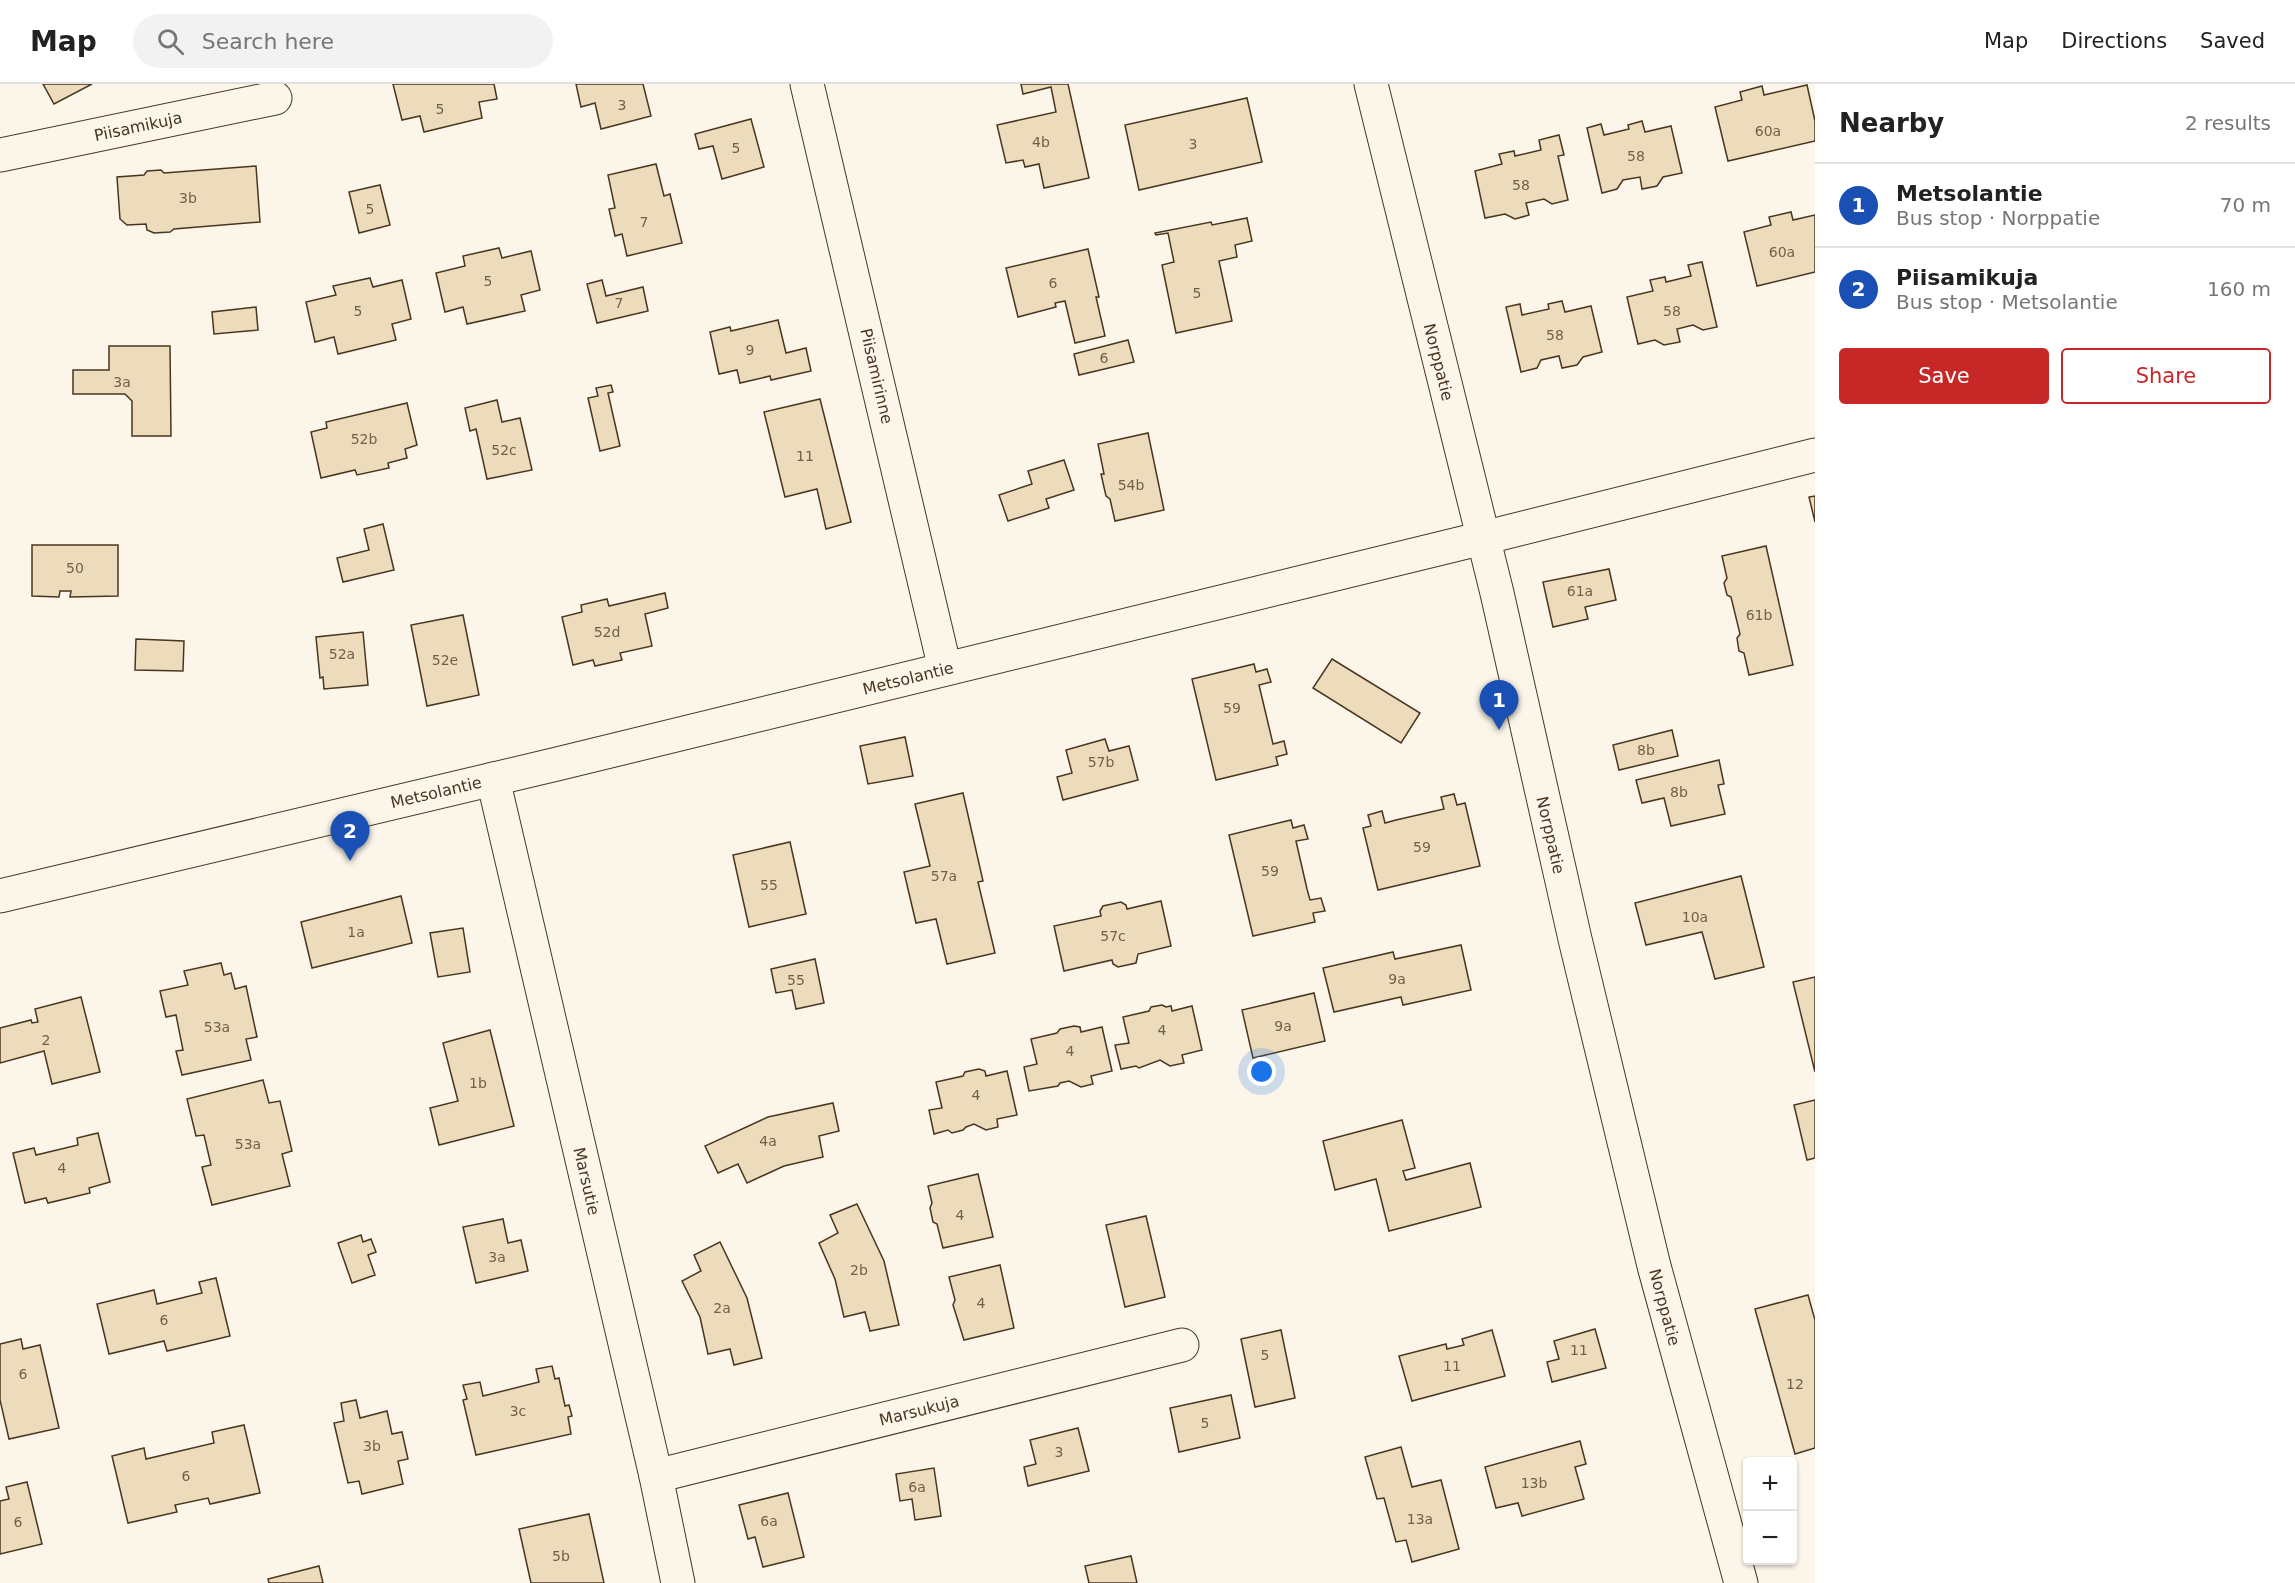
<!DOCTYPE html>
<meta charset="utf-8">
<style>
:root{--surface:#fff;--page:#f2f2f2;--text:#222;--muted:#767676;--line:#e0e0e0;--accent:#c62828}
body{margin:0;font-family:"DejaVu Sans",sans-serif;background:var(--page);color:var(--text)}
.controls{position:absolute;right:18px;bottom:18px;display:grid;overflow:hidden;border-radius:6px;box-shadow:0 2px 4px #0004}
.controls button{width:54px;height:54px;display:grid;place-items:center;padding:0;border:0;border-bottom:2px solid var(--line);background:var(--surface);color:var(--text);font:30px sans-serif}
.you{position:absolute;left:1262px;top:988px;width:21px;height:21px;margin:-15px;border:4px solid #fff;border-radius:50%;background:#1a73e8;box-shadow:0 0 0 9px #1a73e833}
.badge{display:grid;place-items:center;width:39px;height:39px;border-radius:50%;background:var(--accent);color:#fff;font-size:20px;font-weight:700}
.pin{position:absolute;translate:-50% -50px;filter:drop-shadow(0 2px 3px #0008)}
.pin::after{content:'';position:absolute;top:32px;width:21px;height:18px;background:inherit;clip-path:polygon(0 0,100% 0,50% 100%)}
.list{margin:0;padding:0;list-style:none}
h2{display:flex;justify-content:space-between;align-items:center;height:78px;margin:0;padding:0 24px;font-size:26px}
h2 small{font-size:20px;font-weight:400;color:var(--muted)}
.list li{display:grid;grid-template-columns:39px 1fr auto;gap:18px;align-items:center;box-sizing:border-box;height:84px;padding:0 24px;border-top:2px solid var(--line)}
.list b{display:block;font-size:22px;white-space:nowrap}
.list p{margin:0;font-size:20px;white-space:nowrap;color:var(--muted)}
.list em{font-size:20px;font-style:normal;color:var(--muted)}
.actions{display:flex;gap:12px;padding:18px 24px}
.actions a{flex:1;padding:14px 0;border:2px solid var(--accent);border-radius:6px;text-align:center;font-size:21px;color:var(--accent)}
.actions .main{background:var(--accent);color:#fff}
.icon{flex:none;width:33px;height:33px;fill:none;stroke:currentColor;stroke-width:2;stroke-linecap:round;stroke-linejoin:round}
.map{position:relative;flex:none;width:1815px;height:1499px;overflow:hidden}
header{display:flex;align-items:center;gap:36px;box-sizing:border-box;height:84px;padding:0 30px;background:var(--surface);border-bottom:2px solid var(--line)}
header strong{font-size:28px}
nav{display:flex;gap:33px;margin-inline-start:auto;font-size:21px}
.search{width:420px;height:54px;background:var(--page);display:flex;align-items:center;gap:15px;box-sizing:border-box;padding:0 21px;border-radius:33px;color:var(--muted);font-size:22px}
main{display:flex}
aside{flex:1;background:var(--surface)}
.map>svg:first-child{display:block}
.building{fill:#ecdcbc;stroke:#4a3520;stroke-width:1.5}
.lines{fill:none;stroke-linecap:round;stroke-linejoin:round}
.minor-casing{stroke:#4a3520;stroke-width:35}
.tertiary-casing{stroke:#4a3520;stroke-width:35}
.minor{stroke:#fbf6e9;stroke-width:33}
.tertiary{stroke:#fbf6e9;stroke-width:33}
.labels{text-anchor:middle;stroke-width:4.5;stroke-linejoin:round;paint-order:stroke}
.number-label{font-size:14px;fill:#725f47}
.street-label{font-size:16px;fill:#4a3520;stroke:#fbf6e9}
</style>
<header>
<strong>Map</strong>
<div class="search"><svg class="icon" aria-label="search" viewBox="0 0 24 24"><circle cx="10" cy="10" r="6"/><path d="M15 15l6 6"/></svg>Search here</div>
<nav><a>Map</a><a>Directions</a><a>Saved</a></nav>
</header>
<main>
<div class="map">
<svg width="1815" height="1499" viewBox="0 0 1815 1499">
<rect width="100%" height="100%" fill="#fbf6e9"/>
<g class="building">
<path d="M 43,0 L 92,0 L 54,20 Z"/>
<path d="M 393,0 L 494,0 L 497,15 L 479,18 L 482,34 L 424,48 L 420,32 L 402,36 Z"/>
<path d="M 576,0 L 643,0 L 651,32 L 601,45 L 595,19 L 581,23 Z"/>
<path d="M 1021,0 L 1068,0 L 1089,94 L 1044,104 L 1039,80 L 1025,83 L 1023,76 L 1006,79 L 997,41 L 1056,28 L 1051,3 L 1023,10 Z"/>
<path d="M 1807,1 L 1815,37 L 1815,57 L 1728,77 L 1715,23 L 1742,16 L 1740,8 L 1762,2 L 1764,11 Z"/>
<path d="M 1247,14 L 1262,78 L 1139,106 L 1125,41 Z"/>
<path d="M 751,35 L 764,83 L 722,95 L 713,62 L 699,65 L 695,50 Z"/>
<path d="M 1642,37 L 1645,48 L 1671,42 L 1682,89 L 1663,93 L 1657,102 L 1642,105 L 1640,93 L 1623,96 L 1617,105 L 1602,109 L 1587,44 L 1601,40 L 1604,51 L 1629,45 L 1628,41 Z"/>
<path d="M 1559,51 L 1564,71 L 1558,72 L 1568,116 L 1552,120 L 1544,115 L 1526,119 L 1529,131 L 1515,135 L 1505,130 L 1485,134 L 1475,87 L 1502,80 L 1499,70 L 1514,67 L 1515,72 L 1541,66 L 1539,56 Z"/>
<path d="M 656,80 L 664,112 L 670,110 L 682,159 L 627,172 L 622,150 L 615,152 L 609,125 L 615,124 L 608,91 Z"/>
<path d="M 256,82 L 260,138 L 174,145 L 170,148 L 154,149 L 147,146 L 146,140 L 127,141 L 120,135 L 117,93 L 144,91 L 147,87 L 161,86 L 164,89 Z"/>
<path d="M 380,101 L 390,141 L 359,149 L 349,108 Z"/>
<path d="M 1791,128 L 1793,136 L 1815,131 L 1815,188 L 1757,202 L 1744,148 L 1771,141 L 1769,133 Z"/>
<path d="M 1247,134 L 1252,157 L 1235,161 L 1237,173 L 1219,177 L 1232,237 L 1176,249 L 1162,181 L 1174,178 L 1168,149 L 1156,151 L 1155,149 L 1211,138 L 1212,141 Z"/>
<path d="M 499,164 L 502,174 L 531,167 L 540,206 L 521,211 L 525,227 L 467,240 L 463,223 L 445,228 L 436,189 L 465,182 L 463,172 Z"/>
<path d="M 1088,165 L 1099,213 L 1096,213 L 1105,252 L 1075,259 L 1065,217 L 1055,219 L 1056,223 L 1018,233 L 1006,184 Z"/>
<path d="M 1702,178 L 1717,243 L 1703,246 L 1693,241 L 1677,245 L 1680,258 L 1664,261 L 1655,256 L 1638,260 L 1627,213 L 1653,207 L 1650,196 L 1665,193 L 1666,198 L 1691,192 L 1688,181 Z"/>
<path d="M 370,194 L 373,203 L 402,196 L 411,235 L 392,240 L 396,256 L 338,270 L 334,253 L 315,258 L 306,218 L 336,211 L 333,202 Z"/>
<path d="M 602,196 L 606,212 L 643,203 L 648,227 L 597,239 L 587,200 Z"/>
<path d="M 1562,217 L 1565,228 L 1591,222 L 1602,268 L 1583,273 L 1577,281 L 1562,284 L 1559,272 L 1541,276 L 1537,284 L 1521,288 L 1506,223 L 1520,220 L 1522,231 L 1549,225 L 1548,220 Z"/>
<path d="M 256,223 L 258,246 L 214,250 L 212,228 Z"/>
<path d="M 778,236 L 786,269 L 806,264 L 811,287 L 771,296 L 770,292 L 740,299 L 737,286 L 719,290 L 710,248 L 730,243 L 731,247 Z"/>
<path d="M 1128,256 L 1134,278 L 1079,291 L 1074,270 Z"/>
<path d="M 109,262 L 170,262 L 171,352 L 132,352 L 132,317 L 125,310 L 73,310 L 73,286 L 109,286 Z"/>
<path d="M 611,301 L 613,308 L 608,309 L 620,362 L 600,367 L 588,314 L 598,312 L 596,304 Z"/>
<path d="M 820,315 L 851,438 L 826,445 L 817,405 L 785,413 L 764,328 Z"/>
<path d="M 497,316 L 502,338 L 520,334 L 532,386 L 487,395 L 476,345 L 470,347 L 465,324 Z"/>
<path d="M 407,319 L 417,361 L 405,365 L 407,374 L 388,379 L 389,384 L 357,391 L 355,386 L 321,394 L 311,348 L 327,344 L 326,338 Z"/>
<path d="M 1148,349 L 1164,426 L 1115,437 L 1110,415 L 1106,412 L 1101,390 L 1104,390 L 1098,360 Z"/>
<path d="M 1064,376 L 1074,406 L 1046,415 L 1049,424 L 1008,437 L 999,411 L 1032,400 L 1028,387 Z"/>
<path d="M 1815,412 L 1815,438 L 1809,413 Z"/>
<path d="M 383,440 L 394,486 L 343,498 L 337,474 L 369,466 L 364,445 Z"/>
<path d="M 32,461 L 118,461 L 118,512 L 70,513 L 71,507 L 60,507 L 59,513 L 32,512 Z"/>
<path d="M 1766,462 L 1793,581 L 1749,591 L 1744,569 L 1739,567 L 1737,554 L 1740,550 L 1731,513 L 1727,511 L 1724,499 L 1727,494 L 1722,472 Z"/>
<path d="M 1609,485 L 1616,516 L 1585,523 L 1588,535 L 1553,543 L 1543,498 Z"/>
<path d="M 665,509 L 668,524 L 645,530 L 652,562 L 620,569 L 622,576 L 595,582 L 593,576 L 573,581 L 562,533 L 582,528 L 581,521 L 607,515 L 609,522 Z"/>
<path d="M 463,531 L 479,611 L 427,622 L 411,541 Z"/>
<path d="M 363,548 L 368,601 L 324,605 L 323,593 L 320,594 L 316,553 Z"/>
<path d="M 136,555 L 184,557 L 183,587 L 135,586 Z"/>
<path d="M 1332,575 L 1420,629 L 1401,659 L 1313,604 Z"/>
<path d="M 1254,580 L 1256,588 L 1267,585 L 1271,598 L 1259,601 L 1273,660 L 1284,657 L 1287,670 L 1276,673 L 1278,681 L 1216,696 L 1192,595 Z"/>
<path d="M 1672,646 L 1678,672 L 1619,686 L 1613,661 Z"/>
<path d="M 905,653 L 913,692 L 868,700 L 860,662 Z"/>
<path d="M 1105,655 L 1109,667 L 1129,662 L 1138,696 L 1063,716 L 1057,693 L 1072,689 L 1066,666 Z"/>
<path d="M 1719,676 L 1724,700 L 1718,701 L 1725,730 L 1671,742 L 1664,714 L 1642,719 L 1636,696 Z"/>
<path d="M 963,709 L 983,797 L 978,798 L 995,869 L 947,880 L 936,835 L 916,839 L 904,788 L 930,782 L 915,720 Z"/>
<path d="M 1454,710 L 1457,721 L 1465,719 L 1480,782 L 1378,806 L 1363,744 L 1371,742 L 1368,731 L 1382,727 L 1385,739 L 1396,736 L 1444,725 L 1441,713 Z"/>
<path d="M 1291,736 L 1293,744 L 1304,741 L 1308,755 L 1296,757 L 1307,805 L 1310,816 L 1321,814 L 1325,827 L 1313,829 L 1315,838 L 1253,852 L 1229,751 Z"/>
<path d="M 790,758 L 806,830 L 749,843 L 733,771 Z"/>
<path d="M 1741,792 L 1764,883 L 1715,895 L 1702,848 L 1646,861 L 1635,819 Z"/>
<path d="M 401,812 L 412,859 L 312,884 L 301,838 Z"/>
<path d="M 1161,817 L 1171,862 L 1138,870 L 1136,879 L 1118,883 L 1113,880 L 1112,876 L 1064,887 L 1054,842 L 1101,832 L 1100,827 L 1103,822 L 1121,818 L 1126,821 L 1127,825 Z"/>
<path d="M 463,844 L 470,888 L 438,893 L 430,849 Z"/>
<path d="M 1461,861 L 1471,906 L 1403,921 L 1401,913 L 1334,928 L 1323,884 L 1393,868 L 1395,875 Z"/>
<path d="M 815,875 L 824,919 L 796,925 L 792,906 L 776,909 L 771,885 Z"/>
<path d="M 221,879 L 224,891 L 231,889 L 235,905 L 246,902 L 257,953 L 246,955 L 251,976 L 182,991 L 176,967 L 183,966 L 176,931 L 166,933 L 160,907 L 188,901 L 184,887 Z"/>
<path d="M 1815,893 L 1815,988 L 1793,898 Z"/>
<path d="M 1314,909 L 1325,957 L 1253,974 L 1242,926 Z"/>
<path d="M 81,913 L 100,988 L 52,1000 L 44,967 L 0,979 L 0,944 L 31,936 L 32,939 L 38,938 L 35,925 Z"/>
<path d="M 1162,921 L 1166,923 L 1171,922 L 1172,927 L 1192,922 L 1202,966 L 1182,971 L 1184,979 L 1170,982 L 1160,976 L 1139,984 L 1136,982 L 1121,985 L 1115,961 L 1129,959 L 1123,933 L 1149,927 L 1151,923 Z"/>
<path d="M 1074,942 L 1080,943 L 1081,948 L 1102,943 L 1112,987 L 1091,992 L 1093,1000 L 1081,1003 L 1069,997 L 1060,999 L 1058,1002 L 1029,1007 L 1024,983 L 1037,980 L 1031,955 L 1057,949 L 1060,945 Z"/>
<path d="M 490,946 L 514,1042 L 439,1061 L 430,1024 L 458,1017 L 443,959 Z"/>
<path d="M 979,985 L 985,987 L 986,992 L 1007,987 L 1017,1031 L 997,1035 L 998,1043 L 986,1046 L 974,1040 L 966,1043 L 963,1046 L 952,1049 L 948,1046 L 934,1050 L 929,1026 L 942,1024 L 936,998 L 963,992 L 965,988 Z"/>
<path d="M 263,996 L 269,1019 L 280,1017 L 292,1067 L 282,1070 L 290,1102 L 212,1121 L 202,1083 L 211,1081 L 204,1051 L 196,1052 L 187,1015 Z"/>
<path d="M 1815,1016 L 1815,1074 L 1807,1076 L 1794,1021 Z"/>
<path d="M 833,1019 L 839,1047 L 819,1052 L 823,1073 L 784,1082 L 747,1099 L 738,1080 L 718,1089 L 705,1062 L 768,1033 Z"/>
<path d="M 1402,1036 L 1415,1084 L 1403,1087 L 1406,1096 L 1470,1079 L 1481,1123 L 1389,1147 L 1376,1095 L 1335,1106 L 1323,1057 Z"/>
<path d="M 98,1049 L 110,1098 L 89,1104 L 90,1109 L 48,1119 L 46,1114 L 25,1119 L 13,1069 L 34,1064 L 36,1071 L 78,1061 L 77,1054 Z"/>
<path d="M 978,1090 L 993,1153 L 943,1164 L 937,1140 L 933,1138 L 930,1124 L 932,1119 L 928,1102 Z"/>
<path d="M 857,1120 L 884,1177 L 899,1241 L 870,1247 L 865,1228 L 844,1233 L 835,1195 L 819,1159 L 838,1149 L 830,1131 Z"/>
<path d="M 1146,1132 L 1165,1213 L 1125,1223 L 1106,1141 Z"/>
<path d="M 503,1135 L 508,1159 L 521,1156 L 528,1187 L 476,1199 L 463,1143 Z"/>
<path d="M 361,1151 L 363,1158 L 371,1155 L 376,1168 L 368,1171 L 375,1191 L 352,1199 L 338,1159 Z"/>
<path d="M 720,1158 L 747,1214 L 762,1274 L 734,1281 L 730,1265 L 708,1270 L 700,1233 L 682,1197 L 701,1187 L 694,1171 Z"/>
<path d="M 1000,1181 L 1014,1244 L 964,1256 L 953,1221 L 955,1216 L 949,1193 Z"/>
<path d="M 216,1194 L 230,1252 L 167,1267 L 164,1257 L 109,1270 L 97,1220 L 154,1206 L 157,1220 L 202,1209 L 199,1198 Z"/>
<path d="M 1808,1211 L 1815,1236 L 1815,1364 L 1795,1370 L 1755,1225 Z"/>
<path d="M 1595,1245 L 1606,1284 L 1552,1298 L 1547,1278 L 1559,1275 L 1554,1257 Z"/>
<path d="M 1281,1246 L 1295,1314 L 1255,1323 L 1241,1255 Z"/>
<path d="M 1492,1246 L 1505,1292 L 1412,1317 L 1399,1272 L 1446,1260 L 1447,1265 L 1464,1261 L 1462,1255 Z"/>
<path d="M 21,1255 L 23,1265 L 40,1261 L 59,1344 L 9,1355 L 0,1316 L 0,1260 Z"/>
<path d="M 552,1282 L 555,1295 L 559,1294 L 565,1322 L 569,1321 L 572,1332 L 568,1333 L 571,1350 L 476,1371 L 463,1316 L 467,1315 L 463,1301 L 480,1298 L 483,1312 L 539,1298 L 536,1285 Z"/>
<path d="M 1231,1311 L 1240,1354 L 1179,1368 L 1170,1324 Z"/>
<path d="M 356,1316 L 360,1334 L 387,1327 L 392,1350 L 402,1348 L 408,1375 L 398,1377 L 403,1400 L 362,1410 L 359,1397 L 348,1399 L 334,1339 L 344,1337 L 341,1319 Z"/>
<path d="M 244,1341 L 260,1409 L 210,1420 L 208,1414 L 175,1421 L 177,1428 L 128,1439 L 112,1372 L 144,1364 L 146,1375 L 214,1359 L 212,1348 Z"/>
<path d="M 1078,1344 L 1089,1387 L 1028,1402 L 1024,1383 L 1036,1380 L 1030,1356 Z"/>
<path d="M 1580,1357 L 1586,1380 L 1575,1383 L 1584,1415 L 1522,1432 L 1518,1419 L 1496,1424 L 1485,1383 Z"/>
<path d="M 1401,1363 L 1412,1403 L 1441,1396 L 1459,1465 L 1412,1478 L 1406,1456 L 1396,1458 L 1384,1414 L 1377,1415 L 1365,1373 Z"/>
<path d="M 934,1384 L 941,1432 L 915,1436 L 912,1415 L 900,1417 L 896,1390 Z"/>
<path d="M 27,1398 L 42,1460 L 0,1470 L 0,1417 L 9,1415 L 6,1403 Z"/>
<path d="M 788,1409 L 804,1473 L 763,1483 L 755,1453 L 748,1455 L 739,1421 Z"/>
<path d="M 589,1430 L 604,1499 L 531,1499 L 519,1445 Z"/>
<path d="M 1131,1472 L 1137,1499 L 1089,1499 L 1085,1482 Z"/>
<path d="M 319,1482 L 323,1499 L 269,1499 L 268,1495 Z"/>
</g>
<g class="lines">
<defs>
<g id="minor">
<path d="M 807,0 L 945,585"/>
<path d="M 0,71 L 275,14"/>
<path d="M 1483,454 L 1815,371"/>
<path d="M 493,695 L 656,1392 L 678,1499"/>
<path d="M 656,1392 L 1182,1261"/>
</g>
<g id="tertiary">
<path d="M 1371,0 L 1497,509 L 1575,855 L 1654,1182 L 1741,1499"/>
<path d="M 0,812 L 557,680 L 1483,454"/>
</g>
</defs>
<use href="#minor" class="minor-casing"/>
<use href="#tertiary" class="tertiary-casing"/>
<use href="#minor" class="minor"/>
<use href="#tertiary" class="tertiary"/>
</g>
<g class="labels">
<g class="number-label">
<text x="622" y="26">3</text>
<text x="440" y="30">5</text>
<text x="1768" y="52">60a</text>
<text x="1041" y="63">4b</text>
<text x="1193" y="65">3</text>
<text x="736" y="69">5</text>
<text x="1636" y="77">58</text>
<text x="1521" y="106">58</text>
<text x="188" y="119">3b</text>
<text x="370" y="130">5</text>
<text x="644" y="143">7</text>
<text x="1782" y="173">60a</text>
<text x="488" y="202">5</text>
<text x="1053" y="204">6</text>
<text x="1197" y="214">5</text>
<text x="619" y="224">7</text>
<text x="358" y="232">5</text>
<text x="1672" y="232">58</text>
<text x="1555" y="256">58</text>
<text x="750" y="271">9</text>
<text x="1104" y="279">6</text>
<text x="122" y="303">3a</text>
<text x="364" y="360">52b</text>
<text x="504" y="371">52c</text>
<text x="805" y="377">11</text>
<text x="1131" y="406">54b</text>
<text x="75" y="489">50</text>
<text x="1580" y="512">61a</text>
<text x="1759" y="536">61b</text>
<text x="607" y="553">52d</text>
<text x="342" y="575">52a</text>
<text x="445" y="581">52e</text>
<text x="1232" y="629">59</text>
<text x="1646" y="671">8b</text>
<text x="1101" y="683">57b</text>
<text x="1679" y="713">8b</text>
<text x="1422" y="768">59</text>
<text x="1270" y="792">59</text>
<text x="944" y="797">57a</text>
<text x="769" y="806">55</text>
<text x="1695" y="838">10a</text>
<text x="356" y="853">1a</text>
<text x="1113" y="857">57c</text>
<text x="1397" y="900">9a</text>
<text x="796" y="901">55</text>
<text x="1283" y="947">9a</text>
<text x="217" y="948">53a</text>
<text x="1162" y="951">4</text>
<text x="46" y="961">2</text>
<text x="1070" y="972">4</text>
<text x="478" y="1004">1b</text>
<text x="976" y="1016">4</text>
<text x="768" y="1062">4a</text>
<text x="248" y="1065">53a</text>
<text x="62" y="1089">4</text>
<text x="960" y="1136">4</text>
<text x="497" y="1178">3a</text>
<text x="859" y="1191">2b</text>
<text x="981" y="1224">4</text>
<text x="722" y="1229">2a</text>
<text x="164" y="1241">6</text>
<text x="1579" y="1271">11</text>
<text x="1265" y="1276">5</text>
<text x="1452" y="1287">11</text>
<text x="23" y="1295">6</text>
<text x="1795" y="1305">12</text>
<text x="518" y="1332">3c</text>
<text x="1205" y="1344">5</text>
<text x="372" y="1367">3b</text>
<text x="1059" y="1373">3</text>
<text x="186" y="1397">6</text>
<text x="1534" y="1404">13b</text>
<text x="917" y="1408">6a</text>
<text x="1420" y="1440">13a</text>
<text x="769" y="1442">6a</text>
<text x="18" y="1443">6</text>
<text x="561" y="1477">5b</text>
</g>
<g class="street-label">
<text transform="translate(138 42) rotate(-12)" y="6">Piisamikuja</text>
<text transform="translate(1439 278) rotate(76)" y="6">Norppatie</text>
<text transform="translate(877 292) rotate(77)" y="6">Piisamirinne</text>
<text transform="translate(908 594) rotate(-14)" y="6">Metsolantie</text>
<text transform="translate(436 708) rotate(-13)" y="6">Metsolantie</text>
<text transform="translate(1551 751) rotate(77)" y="6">Norppatie</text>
<text transform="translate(587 1097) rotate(77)" y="6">Marsutie</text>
<text transform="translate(1665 1223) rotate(75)" y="6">Norppatie</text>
<text transform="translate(919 1326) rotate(-14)" y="6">Marsukuja</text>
</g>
</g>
</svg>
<div class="controls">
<button>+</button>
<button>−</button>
</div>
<div class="you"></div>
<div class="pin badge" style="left:1499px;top:646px;background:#1a4fb4">1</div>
<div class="pin badge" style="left:350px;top:777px;background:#1a4fb4">2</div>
</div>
<aside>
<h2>Nearby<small>2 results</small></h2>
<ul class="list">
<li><span class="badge" style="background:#1a4fb4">1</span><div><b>Metsolantie</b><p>Bus stop · Norppatie</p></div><em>70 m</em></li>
<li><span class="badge" style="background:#1a4fb4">2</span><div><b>Piisamikuja</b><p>Bus stop · Metsolantie</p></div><em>160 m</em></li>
</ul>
<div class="actions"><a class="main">Save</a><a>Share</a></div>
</aside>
</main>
